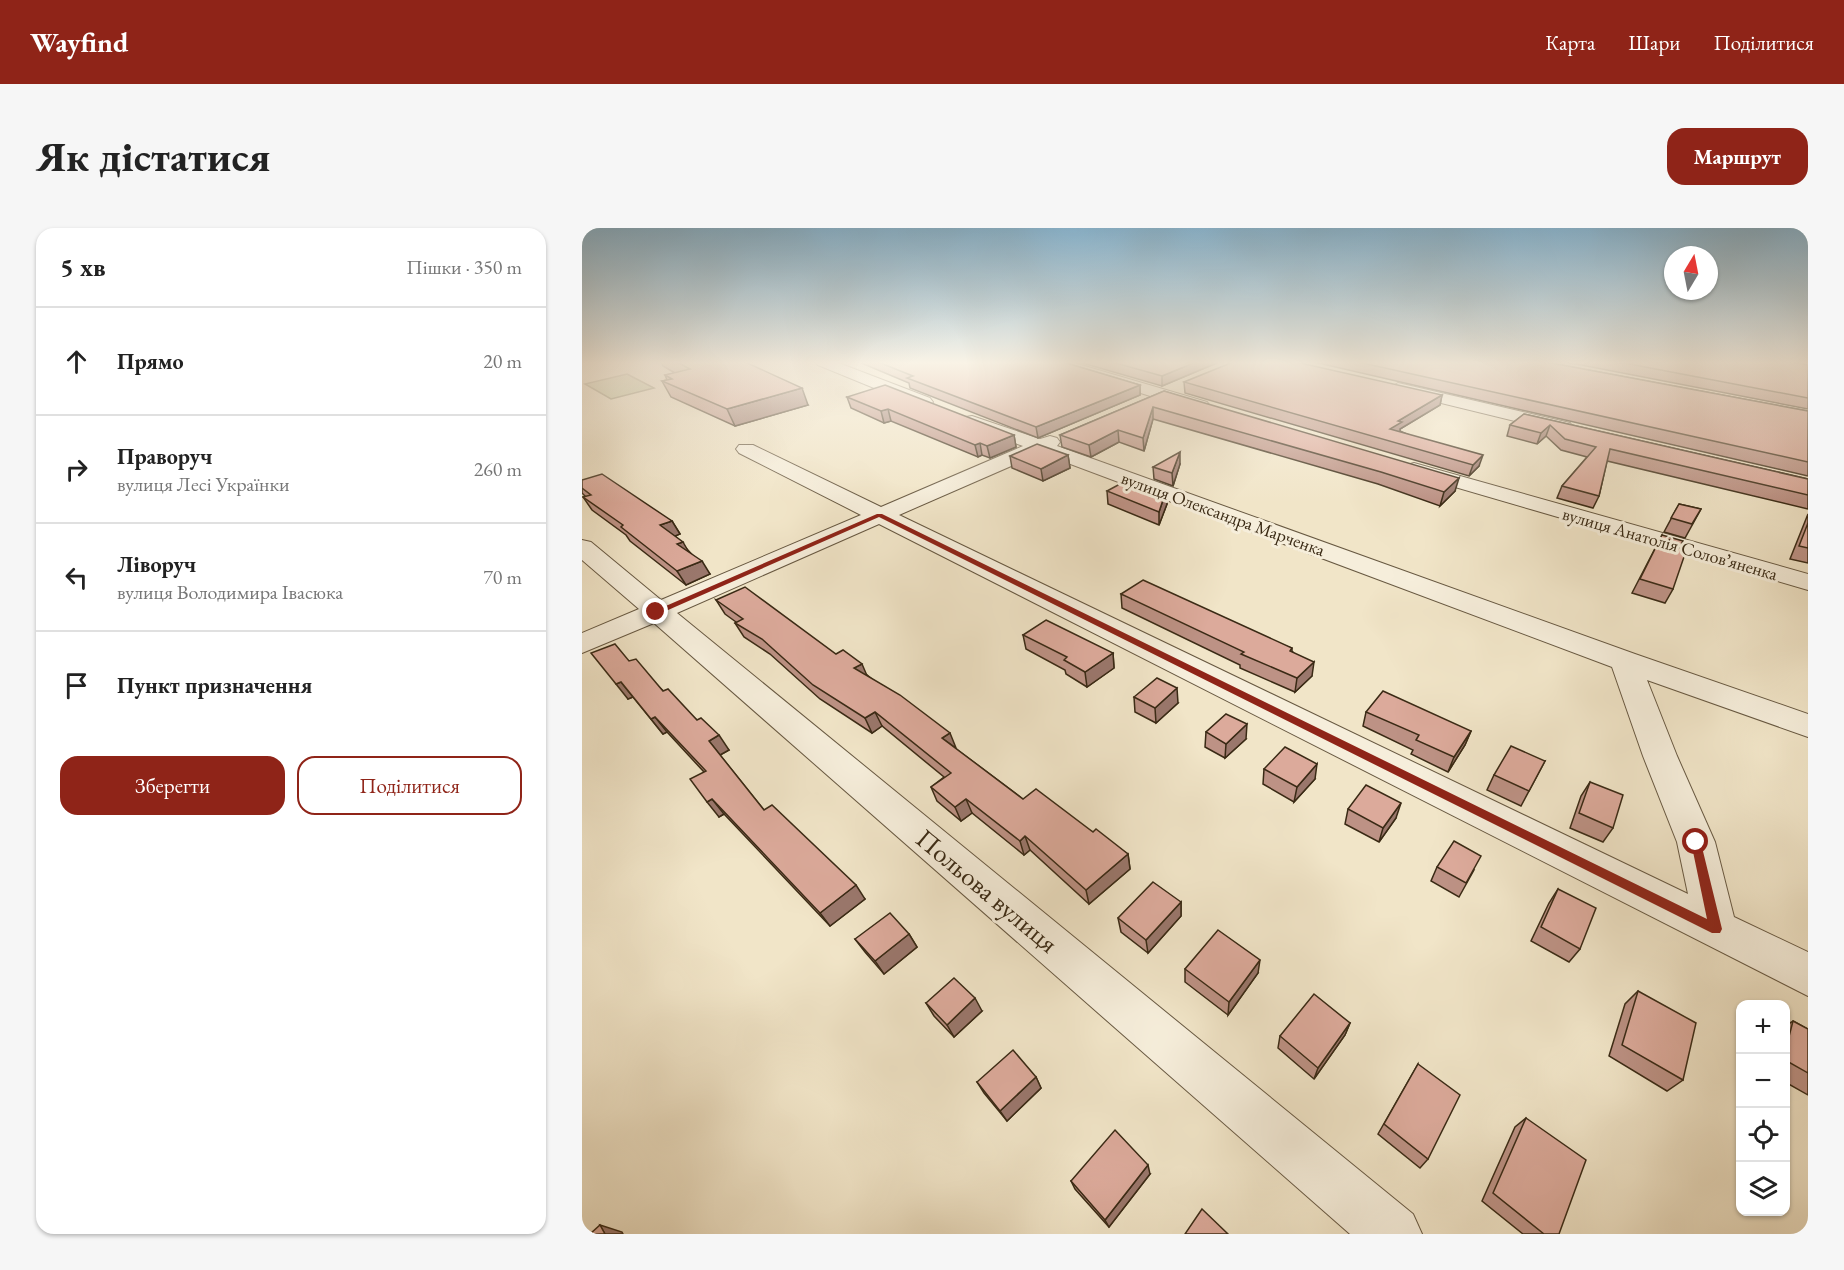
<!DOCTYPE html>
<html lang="uk">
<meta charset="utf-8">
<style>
:root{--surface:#fff;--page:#f6f6f6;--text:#222;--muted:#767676;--line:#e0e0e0;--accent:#8f2418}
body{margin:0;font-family:"EB Garamond",serif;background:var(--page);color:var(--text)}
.controls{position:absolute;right:18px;bottom:18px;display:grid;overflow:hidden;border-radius:12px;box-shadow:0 2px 4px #0004}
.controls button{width:54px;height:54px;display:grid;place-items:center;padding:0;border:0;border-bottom:2px solid var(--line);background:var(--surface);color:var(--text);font:30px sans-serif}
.compass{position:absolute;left:1082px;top:18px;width:54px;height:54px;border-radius:50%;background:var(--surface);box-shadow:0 2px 4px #0004;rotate:10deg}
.stop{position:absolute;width:18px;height:18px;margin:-14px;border:4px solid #8f2418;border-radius:50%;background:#fff}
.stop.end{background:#8f2418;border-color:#fff;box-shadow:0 2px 6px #0008}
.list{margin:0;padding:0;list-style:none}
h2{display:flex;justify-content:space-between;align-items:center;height:78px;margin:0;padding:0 24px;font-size:26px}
h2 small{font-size:20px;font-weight:400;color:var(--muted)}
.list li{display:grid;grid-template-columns:39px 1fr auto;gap:18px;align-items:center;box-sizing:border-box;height:108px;padding:0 24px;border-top:2px solid var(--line)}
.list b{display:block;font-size:22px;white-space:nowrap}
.list p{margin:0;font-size:20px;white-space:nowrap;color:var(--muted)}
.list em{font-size:20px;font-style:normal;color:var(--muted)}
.actions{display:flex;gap:12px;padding:18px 24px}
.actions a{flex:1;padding:14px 0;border:2px solid var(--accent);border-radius:18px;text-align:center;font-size:21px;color:var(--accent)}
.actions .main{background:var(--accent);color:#fff}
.icon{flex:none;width:33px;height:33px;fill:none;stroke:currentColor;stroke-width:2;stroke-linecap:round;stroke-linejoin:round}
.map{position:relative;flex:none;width:1226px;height:1006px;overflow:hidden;border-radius:18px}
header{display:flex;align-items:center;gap:36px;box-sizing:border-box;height:84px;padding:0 30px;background:var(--accent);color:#fff}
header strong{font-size:28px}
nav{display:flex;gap:33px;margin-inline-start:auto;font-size:21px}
.intro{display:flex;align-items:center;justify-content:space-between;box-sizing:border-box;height:144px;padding:0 36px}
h1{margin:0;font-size:42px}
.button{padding:15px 27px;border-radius:18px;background:var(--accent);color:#fff;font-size:21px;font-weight:700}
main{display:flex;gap:36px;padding:0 36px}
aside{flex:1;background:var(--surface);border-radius:18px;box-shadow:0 2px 4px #0004}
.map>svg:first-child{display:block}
.green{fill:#bbc495;stroke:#7a7755;stroke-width:1.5}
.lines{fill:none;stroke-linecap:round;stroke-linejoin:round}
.minor-casing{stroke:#685942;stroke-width:2}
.minor{fill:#f6eedb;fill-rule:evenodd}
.wall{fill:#bd9285;stroke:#3a2a15;stroke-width:1.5}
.shaded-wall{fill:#9a776c;stroke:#3a2a15;stroke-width:1.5}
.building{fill:#dcaa9b;stroke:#3a2a15;stroke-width:1.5}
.route{fill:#8f2418}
.labels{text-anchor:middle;stroke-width:6;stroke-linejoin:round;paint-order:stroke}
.far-street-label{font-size:18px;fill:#3a2a15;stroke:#f6eedb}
.near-street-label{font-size:27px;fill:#3a2a15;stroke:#f6eedb}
</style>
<header>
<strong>Wayfind</strong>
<nav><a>Карта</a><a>Шари</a><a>Поділитися</a></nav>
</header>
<div class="intro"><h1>Як дістатися</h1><a class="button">Маршрут</a></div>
<main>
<aside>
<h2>5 хв<small>Пішки · 350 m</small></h2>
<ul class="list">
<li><svg class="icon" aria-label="ahead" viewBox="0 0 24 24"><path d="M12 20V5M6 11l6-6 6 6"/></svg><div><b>Прямо</b></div><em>20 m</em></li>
<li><svg class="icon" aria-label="right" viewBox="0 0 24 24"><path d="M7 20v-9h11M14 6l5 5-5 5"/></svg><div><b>Праворуч</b><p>вулиця Лесі Українки</p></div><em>260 m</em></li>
<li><svg class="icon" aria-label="left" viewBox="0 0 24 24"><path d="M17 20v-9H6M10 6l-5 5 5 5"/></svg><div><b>Ліворуч</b><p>вулиця Володимира Івасюка</p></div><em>70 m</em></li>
<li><svg class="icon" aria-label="arrive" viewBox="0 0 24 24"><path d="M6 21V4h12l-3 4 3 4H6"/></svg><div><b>Пункт призначення</b></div></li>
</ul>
<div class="actions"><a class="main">Зберегти</a><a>Поділитися</a></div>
</aside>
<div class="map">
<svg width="1226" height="1006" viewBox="0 0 1226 1006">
<rect width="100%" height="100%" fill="#f1e5c8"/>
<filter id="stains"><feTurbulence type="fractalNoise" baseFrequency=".00333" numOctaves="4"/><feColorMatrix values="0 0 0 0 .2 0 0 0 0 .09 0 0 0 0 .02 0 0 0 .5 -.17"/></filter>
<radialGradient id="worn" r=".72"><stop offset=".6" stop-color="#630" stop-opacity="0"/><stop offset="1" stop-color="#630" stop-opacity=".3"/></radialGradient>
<path class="green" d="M 45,146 L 72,160 L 29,171 L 3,156 Z"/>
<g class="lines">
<defs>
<g id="minor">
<path d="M 233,134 L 254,134 L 348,170 L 351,174 L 348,178 L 336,178 L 236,137 Z"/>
<path d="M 466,134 L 489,134 L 625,174 L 628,178 L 625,182 L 613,182 L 469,137 Z"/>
<path d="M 816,155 L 988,195 L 991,199 L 988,203 L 982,205 L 810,163 L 808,160 Z"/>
<path d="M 390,188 L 458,211 L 468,208 L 475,210 L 478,214 L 475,218 L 1053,426 L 1226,486 L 1226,509 L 1065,452 L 1095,528 L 1133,614 L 1152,689 L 1226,724 L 1226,768 L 297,296 L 95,385 L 831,986 L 840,1006 L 768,1006 L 72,395 L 0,425 L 0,405 L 57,381 L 0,332 L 0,312 L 9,314 L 79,372 L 279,287 L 157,225 L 154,221 L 157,217 L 171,217 L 299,279 L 441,218 L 384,197 L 381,193 L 384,189 ZM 459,225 L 1030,439 L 1061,528 L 1095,614 L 1106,666 L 317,287 Z"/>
<path d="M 832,235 L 1226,346 L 1226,362 L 825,245 L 822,241 L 825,237 Z"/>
</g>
</defs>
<use href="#minor" class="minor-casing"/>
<use href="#minor" class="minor"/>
</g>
<g class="wall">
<path d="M 79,134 L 163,134 L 226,177 L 153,198 L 89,169 L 80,153 L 85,152 L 83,147 L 93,145 L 81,138 Z"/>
<path d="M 277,134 L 481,134 L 558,157 L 558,167 L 456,210 L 328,160 L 327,155 Z"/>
<path d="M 497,134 L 637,134 L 580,158 Z"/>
<path d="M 732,134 L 964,134 L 1226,183 L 1226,248 Z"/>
<path d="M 984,134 L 1210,134 L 1226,137 L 1226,181 Z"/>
<path d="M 602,154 L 860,167 L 858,177 L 818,201 L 818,203 L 897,238 L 887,248 L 603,165 Z"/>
<path d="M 582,163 L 873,263 L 858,278 L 796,256 L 571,191 L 562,223 L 537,214 L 509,229 L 480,219 L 478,207 Z"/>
<path d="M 265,169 L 432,207 L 434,219 L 408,230 L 400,227 L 396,229 L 309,193 L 302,195 L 269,180 Z"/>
<path d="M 942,186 L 1226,251 L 1226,281 L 1025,233 L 1017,268 L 1011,280 L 975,270 L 980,258 L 1005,229 L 979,222 L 964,208 L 955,216 L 925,208 L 928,197 Z"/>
<path d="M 486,227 L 488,240 L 461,253 L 430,240 L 428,228 Z"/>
<path d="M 598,236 L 591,258 L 572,251 L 571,239 Z"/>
<path d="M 0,252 L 90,293 L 98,306 L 93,308 L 128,346 L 104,357 L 48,313 L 44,307 L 10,282 L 1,269 L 3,268 L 0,265 Z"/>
<path d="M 525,263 L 585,276 L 577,297 L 526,276 Z"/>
<path d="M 1097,276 L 1119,281 L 1103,310 L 1082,304 Z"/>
<path d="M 1226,286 L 1226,335 L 1208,331 Z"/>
<path d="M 1080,307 L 1091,361 L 1083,375 L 1050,365 Z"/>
<path d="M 539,366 L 710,420 L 710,423 L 730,448 L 713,464 L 658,440 L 658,437 L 540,380 Z"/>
<path d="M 134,372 L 285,447 L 373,520 L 441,571 L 511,604 L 546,626 L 548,641 L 507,676 L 448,622 L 442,627 L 390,585 L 379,593 L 355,573 L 349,559 L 362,549 L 300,498 L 290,505 L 238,471 L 188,426 L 162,409 L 153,395 L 154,394 L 143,386 Z"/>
<path d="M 441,407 L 531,425 L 532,440 L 505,459 L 484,446 L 483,442 L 444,421 Z"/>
<path d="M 47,433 L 115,492 L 147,522 L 138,527 L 182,582 L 283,671 L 248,698 L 142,586 L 137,589 L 122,544 L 85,504 L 81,506 L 51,469 L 46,471 Z"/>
<path d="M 552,469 L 596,475 L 574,495 L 553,484 Z"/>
<path d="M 784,484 L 889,503 L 883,517 L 866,544 L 829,526 L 831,522 L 781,498 Z"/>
<path d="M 624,504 L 664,511 L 643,530 L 623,519 Z"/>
<path d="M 963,533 L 939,578 L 905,562 L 912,547 Z"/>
<path d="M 682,541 L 733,551 L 712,574 L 681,556 Z"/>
<path d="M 1008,554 L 1031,600 L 1021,614 L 988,600 L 999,568 Z"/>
<path d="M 766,581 L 814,590 L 797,614 L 763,596 Z"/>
<path d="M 855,639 L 892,642 L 877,669 L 849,653 Z"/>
<path d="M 976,661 L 998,721 L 987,734 L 949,713 L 967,675 Z"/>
<path d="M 599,674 L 599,688 L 566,725 L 539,704 L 536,690 Z"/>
<path d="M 327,706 L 335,719 L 302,746 L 283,724 L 273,711 Z"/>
<path d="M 603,741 L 676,745 L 646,787 L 603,754 Z"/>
<path d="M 1056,763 L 1101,852 L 1085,863 L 1027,828 L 1043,776 Z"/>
<path d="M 344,775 L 400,783 L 372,809 L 352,788 Z"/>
<path d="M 1211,793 L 1226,801 L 1226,867 L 1203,854 L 1203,798 Z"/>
<path d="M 768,795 L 763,807 L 732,851 L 696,820 L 698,808 Z"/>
<path d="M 836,836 L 846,931 L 838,940 L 796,906 Z"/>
<path d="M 454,849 L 459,860 L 425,893 L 402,865 L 395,854 Z"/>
<path d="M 944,890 L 977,1006 L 941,1006 L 900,973 L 933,899 Z"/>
<path d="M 568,946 L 527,999 L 493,961 L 489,953 Z"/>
</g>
<g class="shaded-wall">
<path d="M 614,134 L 637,134 L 580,158 L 580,148 Z"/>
<path d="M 558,157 L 558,167 L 456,210 L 454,199 Z"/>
<path d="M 220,160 L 226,177 L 153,198 L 145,181 Z"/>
<path d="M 860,167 L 858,177 L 818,201 L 818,205 L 808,201 L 816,193 Z"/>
<path d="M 571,179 L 571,191 L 562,223 L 561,210 Z"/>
<path d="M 306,181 L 309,193 L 302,195 L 299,183 Z"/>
<path d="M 968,197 L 964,208 L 955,216 L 959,205 Z"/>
<path d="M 536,202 L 537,214 L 509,229 L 507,217 Z"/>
<path d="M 432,207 L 434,219 L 408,230 L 405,218 Z"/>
<path d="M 398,215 L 400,227 L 396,229 L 393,217 Z"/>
<path d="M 598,224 L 598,236 L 591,258 L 590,245 Z"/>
<path d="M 486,227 L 488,240 L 461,253 L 459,241 Z"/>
<path d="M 901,227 L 897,238 L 887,248 L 891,237 Z"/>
<path d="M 877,250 L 873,263 L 858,278 L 862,264 Z"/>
<path d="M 584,263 L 585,276 L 577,297 L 577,284 Z"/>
<path d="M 90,293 L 98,306 L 86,311 L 78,297 Z"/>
<path d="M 101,314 L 109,328 L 95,316 Z"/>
<path d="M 120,333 L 128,346 L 104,357 L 95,343 Z"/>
<path d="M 531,425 L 532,440 L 505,459 L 503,444 Z"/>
<path d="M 732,434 L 730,448 L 713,464 L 715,450 Z"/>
<path d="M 280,436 L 286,450 L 272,440 Z"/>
<path d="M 39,454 L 51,469 L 46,471 L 34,456 Z"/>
<path d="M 595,460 L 596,475 L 574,495 L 573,480 Z"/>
<path d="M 293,484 L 300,498 L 290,505 L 283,490 Z"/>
<path d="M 73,489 L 85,504 L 81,506 L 69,491 Z"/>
<path d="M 665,496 L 664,511 L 643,530 L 644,516 Z"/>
<path d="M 889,503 L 883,517 L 866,544 L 872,529 Z"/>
<path d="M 368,505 L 374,520 L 360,510 Z"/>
<path d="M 137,507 L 147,522 L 138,527 L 127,513 Z"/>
<path d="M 735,536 L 733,551 L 712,574 L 715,559 Z"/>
<path d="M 130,571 L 142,586 L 137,589 L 125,574 Z"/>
<path d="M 384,571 L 390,585 L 379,593 L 373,579 Z"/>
<path d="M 819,575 L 814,590 L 797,614 L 801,600 Z"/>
<path d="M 443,608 L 448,622 L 442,627 L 438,613 Z"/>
<path d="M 546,626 L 548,641 L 507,676 L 504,662 Z"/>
<path d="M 274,657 L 283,671 L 248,698 L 238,685 Z"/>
<path d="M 599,674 L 599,688 L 566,725 L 564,712 Z"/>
<path d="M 327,706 L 335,719 L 302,746 L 293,733 Z"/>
<path d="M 678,732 L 676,745 L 646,787 L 647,774 Z"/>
<path d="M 393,770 L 400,783 L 372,809 L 365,797 Z"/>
<path d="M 768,795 L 763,807 L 732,851 L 736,840 Z"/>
<path d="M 454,849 L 459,860 L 425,893 L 418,883 Z"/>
<path d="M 566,937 L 568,946 L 527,999 L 523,992 Z"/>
<path d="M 18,997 L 40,1004 L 41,1006 L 23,1006 Z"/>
</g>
<g class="building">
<path d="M 95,134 L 163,134 L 220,160 L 145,181 L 80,153 L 90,151 L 83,147 L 108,141 Z"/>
<path d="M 296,134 L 481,134 L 558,157 L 454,199 L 325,150 L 331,148 Z"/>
<path d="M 530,134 L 614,134 L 580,148 Z"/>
<path d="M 651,134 L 714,134 L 860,167 L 816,193 L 820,194 L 808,201 L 901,227 L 891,237 L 602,154 Z"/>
<path d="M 776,134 L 964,134 L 1226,183 L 1226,234 Z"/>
<path d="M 1037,134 L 1210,134 L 1226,137 L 1226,170 Z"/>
<path d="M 303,157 L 432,207 L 405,218 L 398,215 L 393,217 L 306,181 L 299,183 L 265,169 Z"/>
<path d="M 582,163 L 877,250 L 862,264 L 799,244 L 571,179 L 561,210 L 536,202 L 507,217 L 478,207 Z"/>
<path d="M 942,186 L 1226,251 L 1226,267 L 1028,221 L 1017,268 L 980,258 L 1014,219 L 983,211 L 968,197 L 959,205 L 928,197 Z"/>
<path d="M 455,216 L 486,227 L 459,241 L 428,228 Z"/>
<path d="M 598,224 L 590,245 L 571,239 Z"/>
<path d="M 20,246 L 90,293 L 78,297 L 101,314 L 95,316 L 120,333 L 95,343 L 39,299 L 41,297 L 1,269 L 9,267 L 0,260 L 0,252 Z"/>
<path d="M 549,250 L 584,263 L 577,284 L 525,263 Z"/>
<path d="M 1097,276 L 1119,281 L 1110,296 L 1089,290 Z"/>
<path d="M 1226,295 L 1226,320 L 1217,318 Z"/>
<path d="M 1080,307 L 1101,313 L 1097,320 L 1104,323 L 1091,361 L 1058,351 Z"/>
<path d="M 561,352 L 710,420 L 708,423 L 732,434 L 715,450 L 659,426 L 662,424 L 539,366 Z"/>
<path d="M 163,359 L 254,426 L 261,422 L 280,436 L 272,440 L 318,467 L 368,505 L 360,510 L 441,571 L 454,561 L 511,604 L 514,601 L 546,626 L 504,662 L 443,608 L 438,613 L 384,571 L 373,579 L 349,559 L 369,545 L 293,484 L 283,490 L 231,457 L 180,411 L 153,395 L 161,391 L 134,372 Z"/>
<path d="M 464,392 L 531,425 L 503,444 L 482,432 L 485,429 L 441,407 Z"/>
<path d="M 33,416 L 47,433 L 54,431 L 81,463 L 86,461 L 115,492 L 119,490 L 137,507 L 127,513 L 182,582 L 190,577 L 274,657 L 238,685 L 130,571 L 125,574 L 108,551 L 124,543 L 73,489 L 69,491 L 39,454 L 34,456 L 9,425 Z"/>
<path d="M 575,450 L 595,460 L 573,480 L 552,469 Z"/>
<path d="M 801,463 L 889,503 L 872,529 L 834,512 L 837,507 L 784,484 Z"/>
<path d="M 644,486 L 665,496 L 644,516 L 624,504 Z"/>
<path d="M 929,518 L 963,533 L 947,563 L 912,547 Z"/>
<path d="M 703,519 L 735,536 L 715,559 L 682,541 Z"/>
<path d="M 1008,554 L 1041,567 L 1031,600 L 997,585 Z"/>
<path d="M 784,557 L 819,575 L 801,600 L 766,581 Z"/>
<path d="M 872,613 L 899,628 L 884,655 L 855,639 Z"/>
<path d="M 571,654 L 599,674 L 564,712 L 536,690 Z"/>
<path d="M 976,661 L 1014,680 L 998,721 L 959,699 Z"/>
<path d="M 308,685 L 327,706 L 293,733 L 273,711 Z"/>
<path d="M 636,702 L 678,732 L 647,774 L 603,741 Z"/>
<path d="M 372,750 L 393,770 L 365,797 L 344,775 Z"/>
<path d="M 1056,763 L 1114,795 L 1101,852 L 1040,817 Z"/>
<path d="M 732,766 L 768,795 L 736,840 L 698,808 Z"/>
<path d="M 1211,793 L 1226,801 L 1226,845 L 1203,832 L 1203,824 Z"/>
<path d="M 431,822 L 454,849 L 418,883 L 395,854 Z"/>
<path d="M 836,836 L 878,867 L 846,931 L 802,896 Z"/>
<path d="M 944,890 L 1004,932 L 977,1006 L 962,1006 L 911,965 Z"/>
<path d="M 533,902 L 566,937 L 523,992 L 489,953 Z"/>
<path d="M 620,981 L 646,1006 L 603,1006 Z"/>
<path d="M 18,997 L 23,1006 L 8,1006 Z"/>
</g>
<linearGradient id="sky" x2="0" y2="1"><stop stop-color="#89b8d5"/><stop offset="0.49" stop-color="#f9f3e6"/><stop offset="1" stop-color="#f9f3e6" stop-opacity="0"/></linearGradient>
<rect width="1226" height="275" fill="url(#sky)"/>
<path class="route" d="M 295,286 L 300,286 L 1125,691 L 1109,614 L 1110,611 L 1118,611 L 1140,701 L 1138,705 L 1130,705 L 297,289 L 77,386 L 70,384 Z"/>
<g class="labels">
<g class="far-street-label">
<text transform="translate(641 286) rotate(20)" y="6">вулиця Олександра Марченка</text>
<text transform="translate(1088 316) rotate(16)" y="6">вулиця Анатолія Соловʼяненка</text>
</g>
<g class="near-street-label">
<text transform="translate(405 663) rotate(40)" y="9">Польова вулиця</text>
</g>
</g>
<rect width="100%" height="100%" filter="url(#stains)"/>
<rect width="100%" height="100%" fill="url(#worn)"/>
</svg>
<div class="controls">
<button>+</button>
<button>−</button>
<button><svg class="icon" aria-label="locate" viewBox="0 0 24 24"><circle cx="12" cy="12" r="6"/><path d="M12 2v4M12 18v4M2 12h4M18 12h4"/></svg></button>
<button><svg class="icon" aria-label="layers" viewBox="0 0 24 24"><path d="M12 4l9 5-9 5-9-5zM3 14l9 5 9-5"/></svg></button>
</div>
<svg class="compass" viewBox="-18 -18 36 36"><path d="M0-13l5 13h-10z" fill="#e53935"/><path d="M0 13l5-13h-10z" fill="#767676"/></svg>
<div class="stop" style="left:1114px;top:614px"></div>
<div class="stop end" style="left:74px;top:384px"></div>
</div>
</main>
